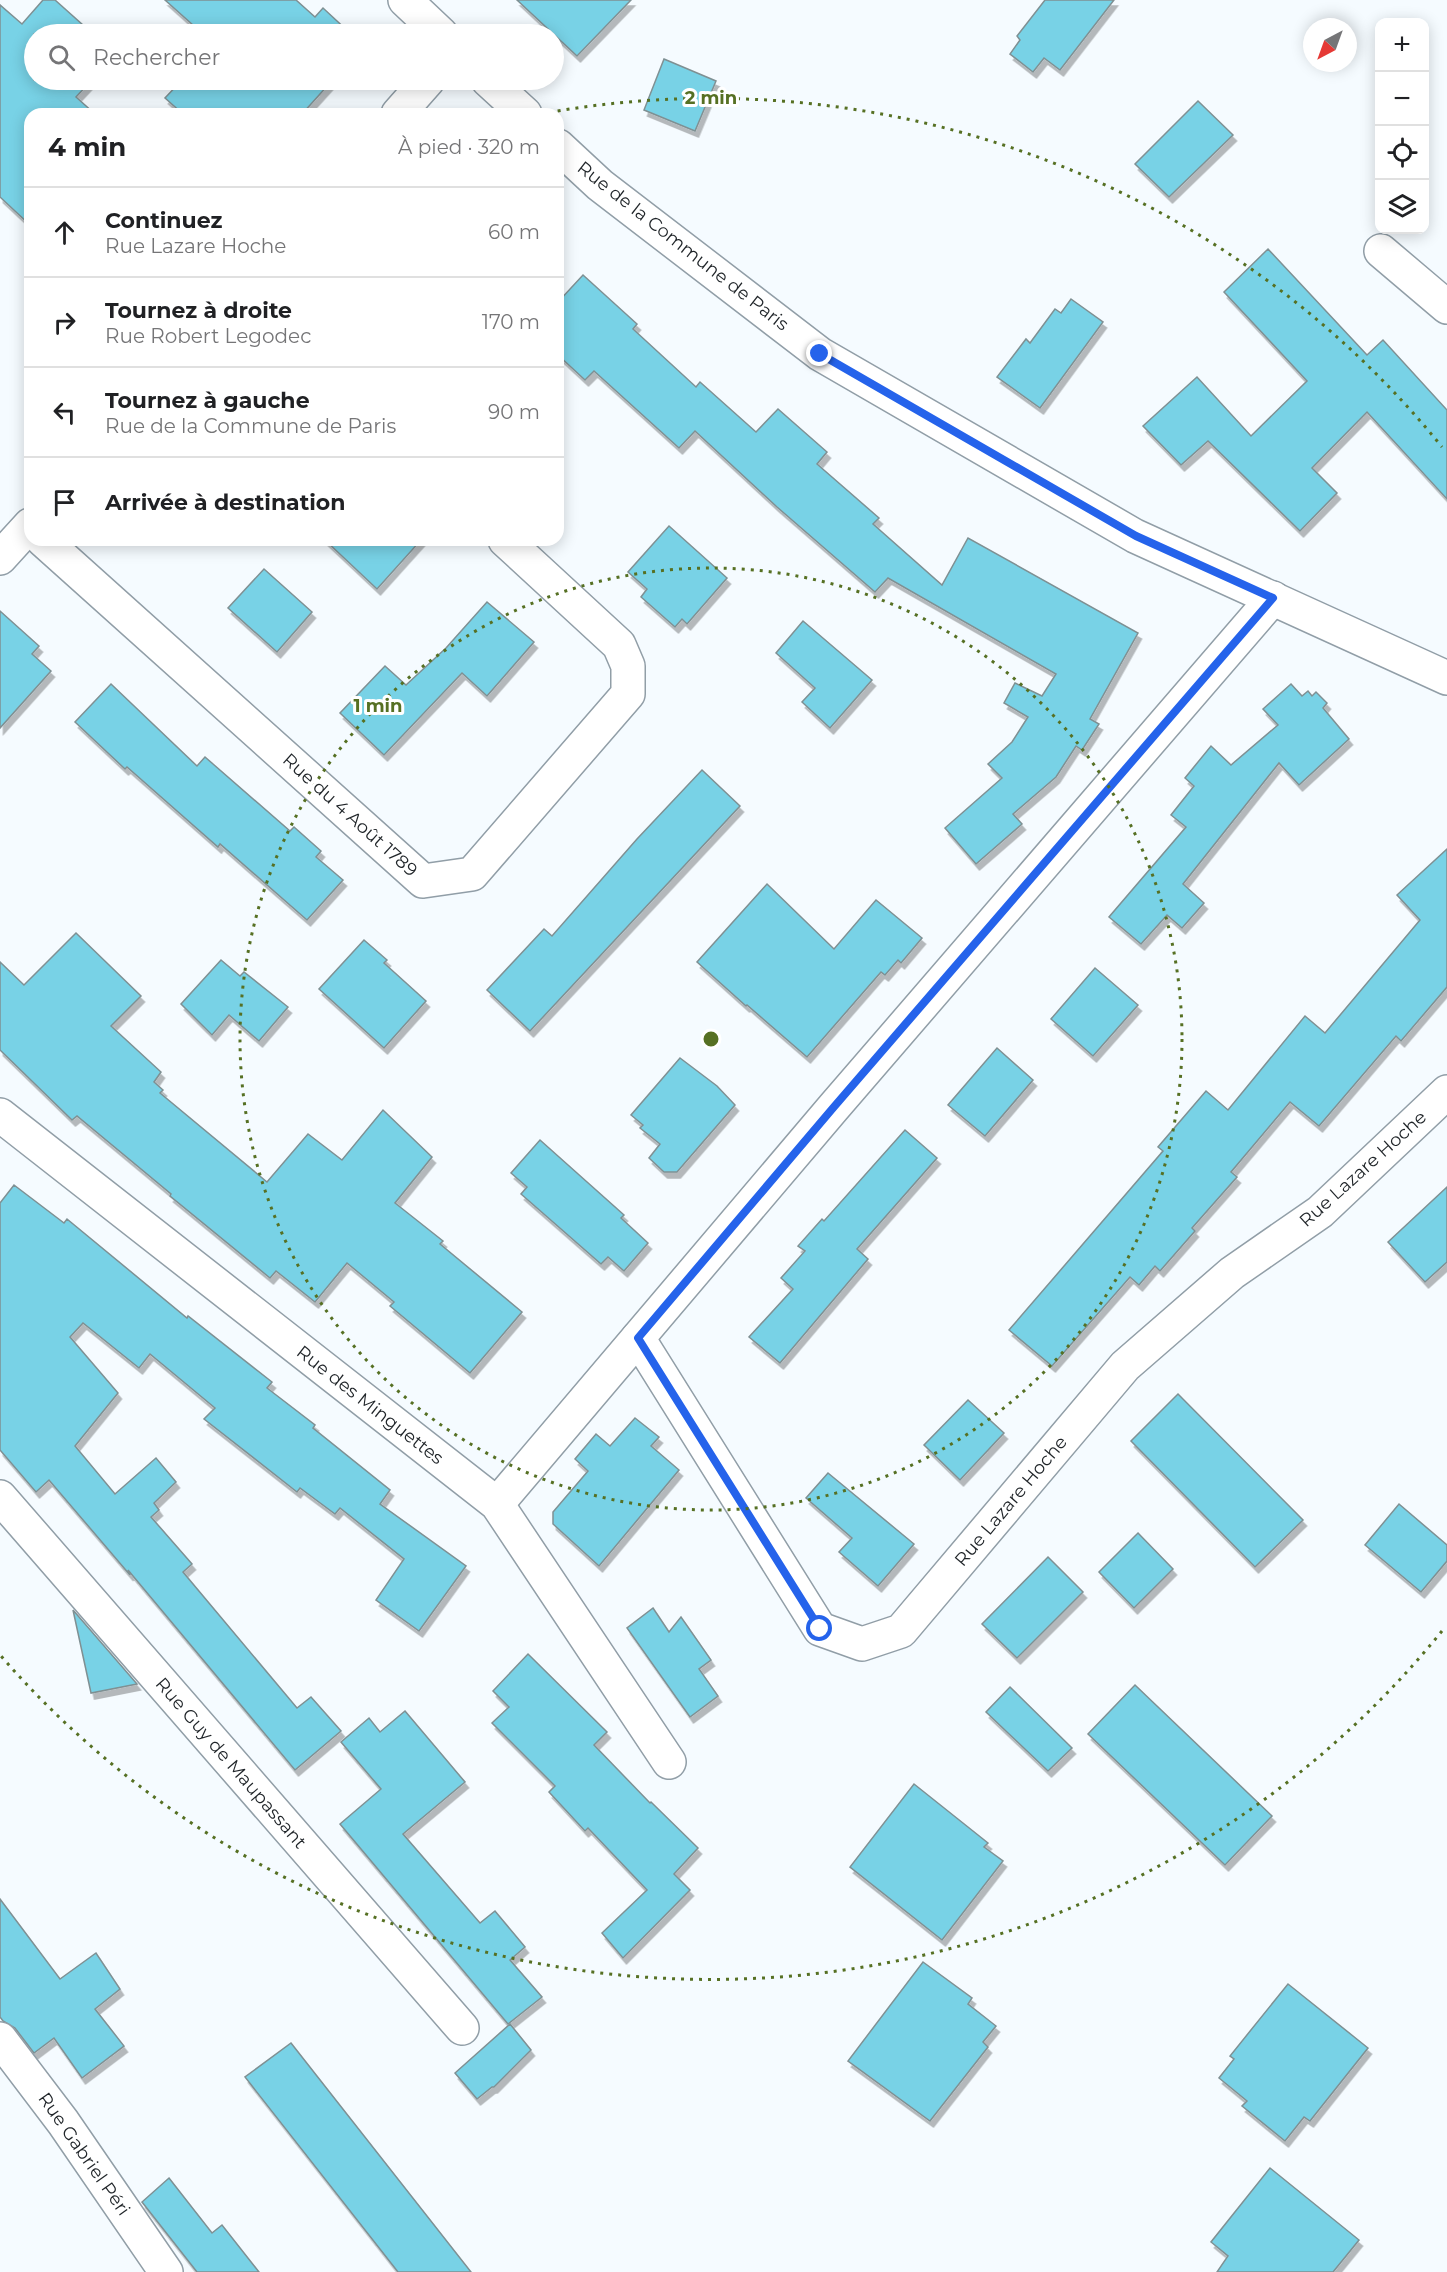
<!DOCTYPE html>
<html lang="fr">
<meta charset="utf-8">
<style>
:root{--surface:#fff;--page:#f6f6f6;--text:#202124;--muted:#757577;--line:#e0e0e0}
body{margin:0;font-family:Montserrat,sans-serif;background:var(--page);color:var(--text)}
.controls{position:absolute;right:18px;top:18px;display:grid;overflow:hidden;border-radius:12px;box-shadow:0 3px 15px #0003}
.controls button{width:54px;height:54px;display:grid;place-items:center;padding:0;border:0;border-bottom:2px solid var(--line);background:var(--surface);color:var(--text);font:30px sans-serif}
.compass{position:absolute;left:1303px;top:18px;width:54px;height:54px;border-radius:50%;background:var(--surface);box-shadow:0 3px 15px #0003;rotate:221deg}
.stop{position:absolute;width:18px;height:18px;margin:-14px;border:4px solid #2563eb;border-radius:50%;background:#fff}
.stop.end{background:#2563eb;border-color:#fff;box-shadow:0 2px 6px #0008}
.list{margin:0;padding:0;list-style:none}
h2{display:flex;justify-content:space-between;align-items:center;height:78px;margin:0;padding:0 24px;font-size:26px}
h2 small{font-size:20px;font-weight:400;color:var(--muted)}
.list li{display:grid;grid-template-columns:39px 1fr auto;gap:18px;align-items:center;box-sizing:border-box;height:90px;padding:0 24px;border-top:2px solid var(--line)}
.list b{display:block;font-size:22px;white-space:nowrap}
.list p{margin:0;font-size:20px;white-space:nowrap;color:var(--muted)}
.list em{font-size:20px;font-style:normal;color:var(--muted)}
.icon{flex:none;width:33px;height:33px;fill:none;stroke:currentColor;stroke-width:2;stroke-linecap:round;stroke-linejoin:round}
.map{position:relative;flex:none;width:1447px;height:2272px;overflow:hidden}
.search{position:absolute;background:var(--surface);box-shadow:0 3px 15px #0003;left:24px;top:24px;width:540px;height:66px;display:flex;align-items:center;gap:15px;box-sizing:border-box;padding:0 21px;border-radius:33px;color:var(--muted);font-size:22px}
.panel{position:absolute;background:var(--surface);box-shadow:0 3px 15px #0003;left:24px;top:108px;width:540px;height:438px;border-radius:18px}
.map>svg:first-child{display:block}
.building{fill:#78d2e6;stroke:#7f9093;stroke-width:1.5;filter:url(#shadow)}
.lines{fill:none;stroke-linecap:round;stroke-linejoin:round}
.minor-casing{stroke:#919ea7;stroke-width:36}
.minor{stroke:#fff;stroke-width:33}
.route{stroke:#2563eb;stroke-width:8}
.ring{fill:none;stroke:#567023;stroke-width:3;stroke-dasharray:3 6}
.labels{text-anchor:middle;stroke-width:6;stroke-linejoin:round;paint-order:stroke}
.street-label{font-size:18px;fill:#1e2327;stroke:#fff}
.centre{fill:#567023;stroke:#fff;stroke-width:3}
.ring-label{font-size:18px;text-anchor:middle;font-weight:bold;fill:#567023;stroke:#fff;stroke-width:6;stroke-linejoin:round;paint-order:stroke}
</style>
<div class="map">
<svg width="1447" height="2272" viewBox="0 0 1447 2272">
<defs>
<filter id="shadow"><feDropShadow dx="3.5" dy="6" stdDeviation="0" flood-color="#0004"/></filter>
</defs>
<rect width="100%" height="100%" fill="#f5fbff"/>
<g class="building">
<path d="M 43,0 L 55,0 L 93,34 L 34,34 L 34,80 L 86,80 L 89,83 L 76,97 L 95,114 L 30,114 L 30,225 L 0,197 L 0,5 L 22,24 Z"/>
<path d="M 165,0 L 296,0 L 315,17 L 323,8 L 351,34 L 203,34 Z"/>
<path d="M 517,0 L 631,0 L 577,56 Z"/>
<path d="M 1045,0 L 1114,0 L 1060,70 L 1044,58 L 1033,72 L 1010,54 L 1020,40 L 1017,36 Z"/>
<path d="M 664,59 L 716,81 L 695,131 L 644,110 Z"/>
<path d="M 182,80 L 324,80 L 329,84 L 302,114 L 183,114 L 165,98 Z"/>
<path d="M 1198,101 L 1233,135 L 1169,197 L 1135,164 Z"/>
<path d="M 1268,249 L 1367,355 L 1383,340 L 1447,410 L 1447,499 L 1367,412 L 1312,468 L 1337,493 L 1300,531 L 1208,441 L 1181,465 L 1143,426 L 1197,377 L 1251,436 L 1307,381 L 1224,292 Z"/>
<path d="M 583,275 L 637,324 L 633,329 L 696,387 L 700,382 L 756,432 L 778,409 L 827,452 L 817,464 L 879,518 L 873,524 L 942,585 L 968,538 L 1138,633 L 1090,719 L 1099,724 L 1082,750 L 1076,746 L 1056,777 L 1013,814 L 1022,824 L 976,864 L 945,828 L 1002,778 L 988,764 L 1012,742 L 1028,717 L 1004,703 L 1015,683 L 1042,696 L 1056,674 L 888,578 L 875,592 L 777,507 L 695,431 L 679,448 L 594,371 L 585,380 L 558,355 L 558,302 Z"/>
<path d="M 1071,299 L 1103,322 L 1040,408 L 997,377 L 1026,339 L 1030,343 L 1055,309 L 1061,313 Z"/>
<path d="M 669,526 L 727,578 L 687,624 L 682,619 L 675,627 L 641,597 L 647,589 L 628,572 Z"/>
<path d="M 325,540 L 421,540 L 377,589 Z"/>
<path d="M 264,569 L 312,612 L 277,652 L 228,608 Z"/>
<path d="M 487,602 L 534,642 L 487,696 L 462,673 L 384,755 L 340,713 L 385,666 L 406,685 L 446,648 Z"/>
<path d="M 0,611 L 39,646 L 32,654 L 51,671 L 0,728 Z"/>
<path d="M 803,621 L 872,680 L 830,728 L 802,702 L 815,688 L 776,653 Z"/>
<path d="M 111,684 L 197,766 L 205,757 L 290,831 L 294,827 L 321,851 L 316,857 L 343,880 L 307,920 L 220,844 L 218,847 L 127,767 L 125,769 L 75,722 Z"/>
<path d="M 1291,684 L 1302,696 L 1308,691 L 1312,696 L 1316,692 L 1327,703 L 1323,708 L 1349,739 L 1299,785 L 1279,763 L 1183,884 L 1204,903 L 1182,928 L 1167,915 L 1141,944 L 1109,917 L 1186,827 L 1171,815 L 1194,786 L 1185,778 L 1211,746 L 1231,765 L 1278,725 L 1263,709 Z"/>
<path d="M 702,770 L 740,806 L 530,1031 L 487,990 L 544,929 L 552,936 L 637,839 Z"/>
<path d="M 1447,849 L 1447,987 L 1401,1041 L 1396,1036 L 1319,1126 L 1290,1102 L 1231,1172 L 1237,1177 L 1192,1228 L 1195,1231 L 1160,1271 L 1155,1266 L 1139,1285 L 1130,1277 L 1052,1366 L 1009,1330 L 1163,1151 L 1158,1147 L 1206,1091 L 1228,1110 L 1305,1016 L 1325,1033 L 1420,920 L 1397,895 Z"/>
<path d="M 767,884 L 834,949 L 876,900 L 922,938 L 901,963 L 898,960 L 885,975 L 881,972 L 807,1057 L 747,1005 L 746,1006 L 697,962 Z"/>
<path d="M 76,933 L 141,996 L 111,1026 L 161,1072 L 154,1082 L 163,1090 L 160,1093 L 267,1182 L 308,1134 L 342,1160 L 383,1110 L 432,1157 L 395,1203 L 443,1241 L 440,1244 L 522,1312 L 470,1373 L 390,1306 L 394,1302 L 347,1263 L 315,1302 L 276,1271 L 270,1278 L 170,1196 L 171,1194 L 77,1116 L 72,1120 L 0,1050 L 0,962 L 24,985 Z"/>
<path d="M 364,940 L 387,960 L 384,963 L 426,1001 L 384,1048 L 319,989 Z"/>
<path d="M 221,960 L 240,976 L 244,972 L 288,1007 L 259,1041 L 229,1015 L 212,1035 L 181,1004 Z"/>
<path d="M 1095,968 L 1138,1005 L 1093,1056 L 1051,1019 Z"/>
<path d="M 997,1048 L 1033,1080 L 985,1136 L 948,1105 Z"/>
<path d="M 680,1058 L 717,1086 L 735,1105 L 677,1172 L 664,1172 L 649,1158 L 660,1144 L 640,1128 L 643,1125 L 631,1115 Z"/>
<path d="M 905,1130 L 937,1158 L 857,1249 L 868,1259 L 780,1363 L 749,1337 L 793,1289 L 781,1278 L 805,1251 L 798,1246 L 822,1219 L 824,1221 Z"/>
<path d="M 540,1140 L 624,1215 L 621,1218 L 648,1243 L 624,1271 L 608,1257 L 601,1264 L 521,1194 L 527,1187 L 511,1173 Z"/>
<path d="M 14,1185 L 64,1223 L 67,1219 L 187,1318 L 188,1316 L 272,1382 L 267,1388 L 315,1425 L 313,1428 L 390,1490 L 380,1504 L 466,1566 L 419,1631 L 376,1600 L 404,1559 L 340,1508 L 335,1514 L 300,1488 L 297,1492 L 204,1419 L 215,1408 L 150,1354 L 139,1368 L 83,1323 L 70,1337 L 118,1393 L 75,1446 L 115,1494 L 156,1458 L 176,1482 L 154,1503 L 159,1510 L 151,1517 L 192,1564 L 183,1572 L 297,1708 L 311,1697 L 341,1731 L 295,1770 L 128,1570 L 130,1575 L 49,1480 L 36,1492 L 0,1450 L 0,1203 Z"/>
<path d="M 1447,1187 L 1447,1262 L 1425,1282 L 1388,1242 Z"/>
<path d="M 1178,1394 L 1303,1520 L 1255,1567 L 1131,1441 Z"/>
<path d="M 968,1400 L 1004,1433 L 960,1480 L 924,1445 Z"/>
<path d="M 635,1418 L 659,1437 L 651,1446 L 679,1470 L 599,1566 L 553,1524 L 553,1512 L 588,1471 L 575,1459 L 596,1434 L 610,1446 Z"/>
<path d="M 828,1473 L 914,1544 L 878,1586 L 839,1552 L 852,1538 L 806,1498 Z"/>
<path d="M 1399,1504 L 1447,1545 L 1447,1561 L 1421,1592 L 1365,1545 Z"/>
<path d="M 1138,1533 L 1173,1569 L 1134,1608 L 1099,1572 Z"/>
<path d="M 1048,1557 L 1083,1592 L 1017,1658 L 982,1624 Z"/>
<path d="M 653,1608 L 669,1632 L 681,1617 L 711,1660 L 699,1669 L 718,1696 L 690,1717 L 627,1628 Z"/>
<path d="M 73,1610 L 137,1684 L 91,1693 Z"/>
<path d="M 528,1654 L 607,1732 L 594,1745 L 650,1803 L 651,1802 L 698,1848 L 674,1874 L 690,1890 L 623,1958 L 602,1933 L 647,1890 L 588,1828 L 585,1831 L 549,1792 L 555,1786 L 492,1723 L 509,1707 L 493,1691 Z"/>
<path d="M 1135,1685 L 1272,1816 L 1225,1865 L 1088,1734 Z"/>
<path d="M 1010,1687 L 1072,1748 L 1048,1771 L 986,1712 Z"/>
<path d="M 405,1711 L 465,1782 L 403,1834 L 480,1923 L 495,1911 L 525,1947 L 510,1960 L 542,1997 L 508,2024 L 340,1824 L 381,1789 L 341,1742 L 369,1718 L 380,1732 Z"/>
<path d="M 914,1784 L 988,1843 L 984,1847 L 1003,1861 L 942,1940 L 850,1867 Z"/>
<path d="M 0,1899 L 60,1979 L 96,1953 L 120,1989 L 95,2009 L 124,2046 L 82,2078 L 54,2038 L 34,2053 L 15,2028 L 3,2021 L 0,2017 Z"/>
<path d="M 923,1962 L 972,1998 L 968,2004 L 996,2026 L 983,2042 L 988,2047 L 930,2121 L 848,2061 Z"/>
<path d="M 1288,1984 L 1368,2048 L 1310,2121 L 1304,2117 L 1285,2141 L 1242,2106 L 1247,2101 L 1219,2078 L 1234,2059 L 1230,2056 Z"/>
<path d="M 510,2024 L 531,2050 L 494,2087 L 492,2087 L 477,2099 L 455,2073 Z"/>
<path d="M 291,2043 L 471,2272 L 398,2272 L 245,2077 Z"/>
<path d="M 1270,2168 L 1359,2240 L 1333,2272 L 1217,2272 L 1228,2256 L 1211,2242 Z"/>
<path d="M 169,2178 L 212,2233 L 222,2225 L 259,2272 L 197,2272 L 142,2202 Z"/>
</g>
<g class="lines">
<defs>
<g id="minor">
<path d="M 405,0 L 441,34"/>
<path d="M 488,80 L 525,114"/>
<path d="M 398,114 L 428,80"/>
<path d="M 558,146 L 600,185 L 820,354 L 1135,536 L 1447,678"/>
<path d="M 1381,251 L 1447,307"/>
<path d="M 43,540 L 423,881 L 472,874 L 628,694 L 628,666 L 619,645 L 505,540"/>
<path d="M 0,558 L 30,525"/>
<path d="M 0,1115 L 497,1504 L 669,1762"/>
<path d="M 638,1338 L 820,1629 L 862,1644 L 901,1631 L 1125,1366 L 1232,1273 L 1320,1212 L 1447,1092"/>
<path d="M 0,1497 L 462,2028"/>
<path d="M 497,1504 L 833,1108 L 1273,598"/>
<path d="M 0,2039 L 63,2122 L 166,2272"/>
</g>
</defs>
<use href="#minor" class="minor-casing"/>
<use href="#minor" class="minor"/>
</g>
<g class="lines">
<path class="route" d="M 820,1629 L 638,1338 L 833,1108 L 1273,598 L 1136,536 L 820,354"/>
</g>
<g class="ring">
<circle cx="711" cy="1039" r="471"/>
<path d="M1442 1631A941 941 0 0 1 1 1656M540 114A941 941 0 0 1 1442 447"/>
</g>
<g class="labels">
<g class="street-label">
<text transform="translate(683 246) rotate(38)" y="6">Rue de la Commune de Paris</text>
<text transform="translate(350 815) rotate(42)" y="6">Rue du 4 Août 1789</text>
<text transform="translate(1363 1169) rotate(-42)" y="6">Rue Lazare Hoche</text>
<text transform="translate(370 1405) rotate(38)" y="6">Rue des Minguettes</text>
<text transform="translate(1011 1501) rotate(-50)" y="6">Rue Lazare Hoche</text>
<text transform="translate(231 1763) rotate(49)" y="6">Rue Guy de Maupassant</text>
<text transform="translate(84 2154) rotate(55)" y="6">Rue Gabriel Péri</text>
</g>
</g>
<circle cx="711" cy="1039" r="9" class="centre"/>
<g class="ring-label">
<text x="711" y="104">2 min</text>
<text x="378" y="712">1 min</text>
</g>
</svg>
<div class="controls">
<button>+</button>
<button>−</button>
<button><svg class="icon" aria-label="locate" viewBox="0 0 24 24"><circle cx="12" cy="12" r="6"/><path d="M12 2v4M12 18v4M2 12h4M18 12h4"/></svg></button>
<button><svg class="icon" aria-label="layers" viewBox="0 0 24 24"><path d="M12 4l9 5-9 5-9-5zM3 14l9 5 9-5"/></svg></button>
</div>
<svg class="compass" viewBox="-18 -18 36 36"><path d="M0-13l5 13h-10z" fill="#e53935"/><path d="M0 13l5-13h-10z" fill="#757577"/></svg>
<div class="stop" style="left:820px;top:1629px"></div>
<div class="stop end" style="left:820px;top:354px"></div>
<div class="search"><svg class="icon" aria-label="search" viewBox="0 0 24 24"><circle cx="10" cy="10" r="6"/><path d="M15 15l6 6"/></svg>Rechercher</div>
<section class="panel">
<h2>4 min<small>À pied · 320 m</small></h2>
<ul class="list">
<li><svg class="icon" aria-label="ahead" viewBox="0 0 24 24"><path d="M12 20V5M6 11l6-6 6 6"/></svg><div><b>Continuez</b><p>Rue Lazare Hoche</p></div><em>60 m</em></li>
<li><svg class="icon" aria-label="right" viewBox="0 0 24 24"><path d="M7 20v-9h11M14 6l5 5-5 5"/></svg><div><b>Tournez à droite</b><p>Rue Robert Legodec</p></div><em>170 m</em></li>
<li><svg class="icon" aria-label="left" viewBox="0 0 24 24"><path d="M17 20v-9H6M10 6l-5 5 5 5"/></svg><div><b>Tournez à gauche</b><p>Rue de la Commune de Paris</p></div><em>90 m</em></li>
<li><svg class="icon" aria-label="arrive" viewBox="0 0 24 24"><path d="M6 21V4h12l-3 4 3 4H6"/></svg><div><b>Arrivée à destination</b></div></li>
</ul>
</section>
</div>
